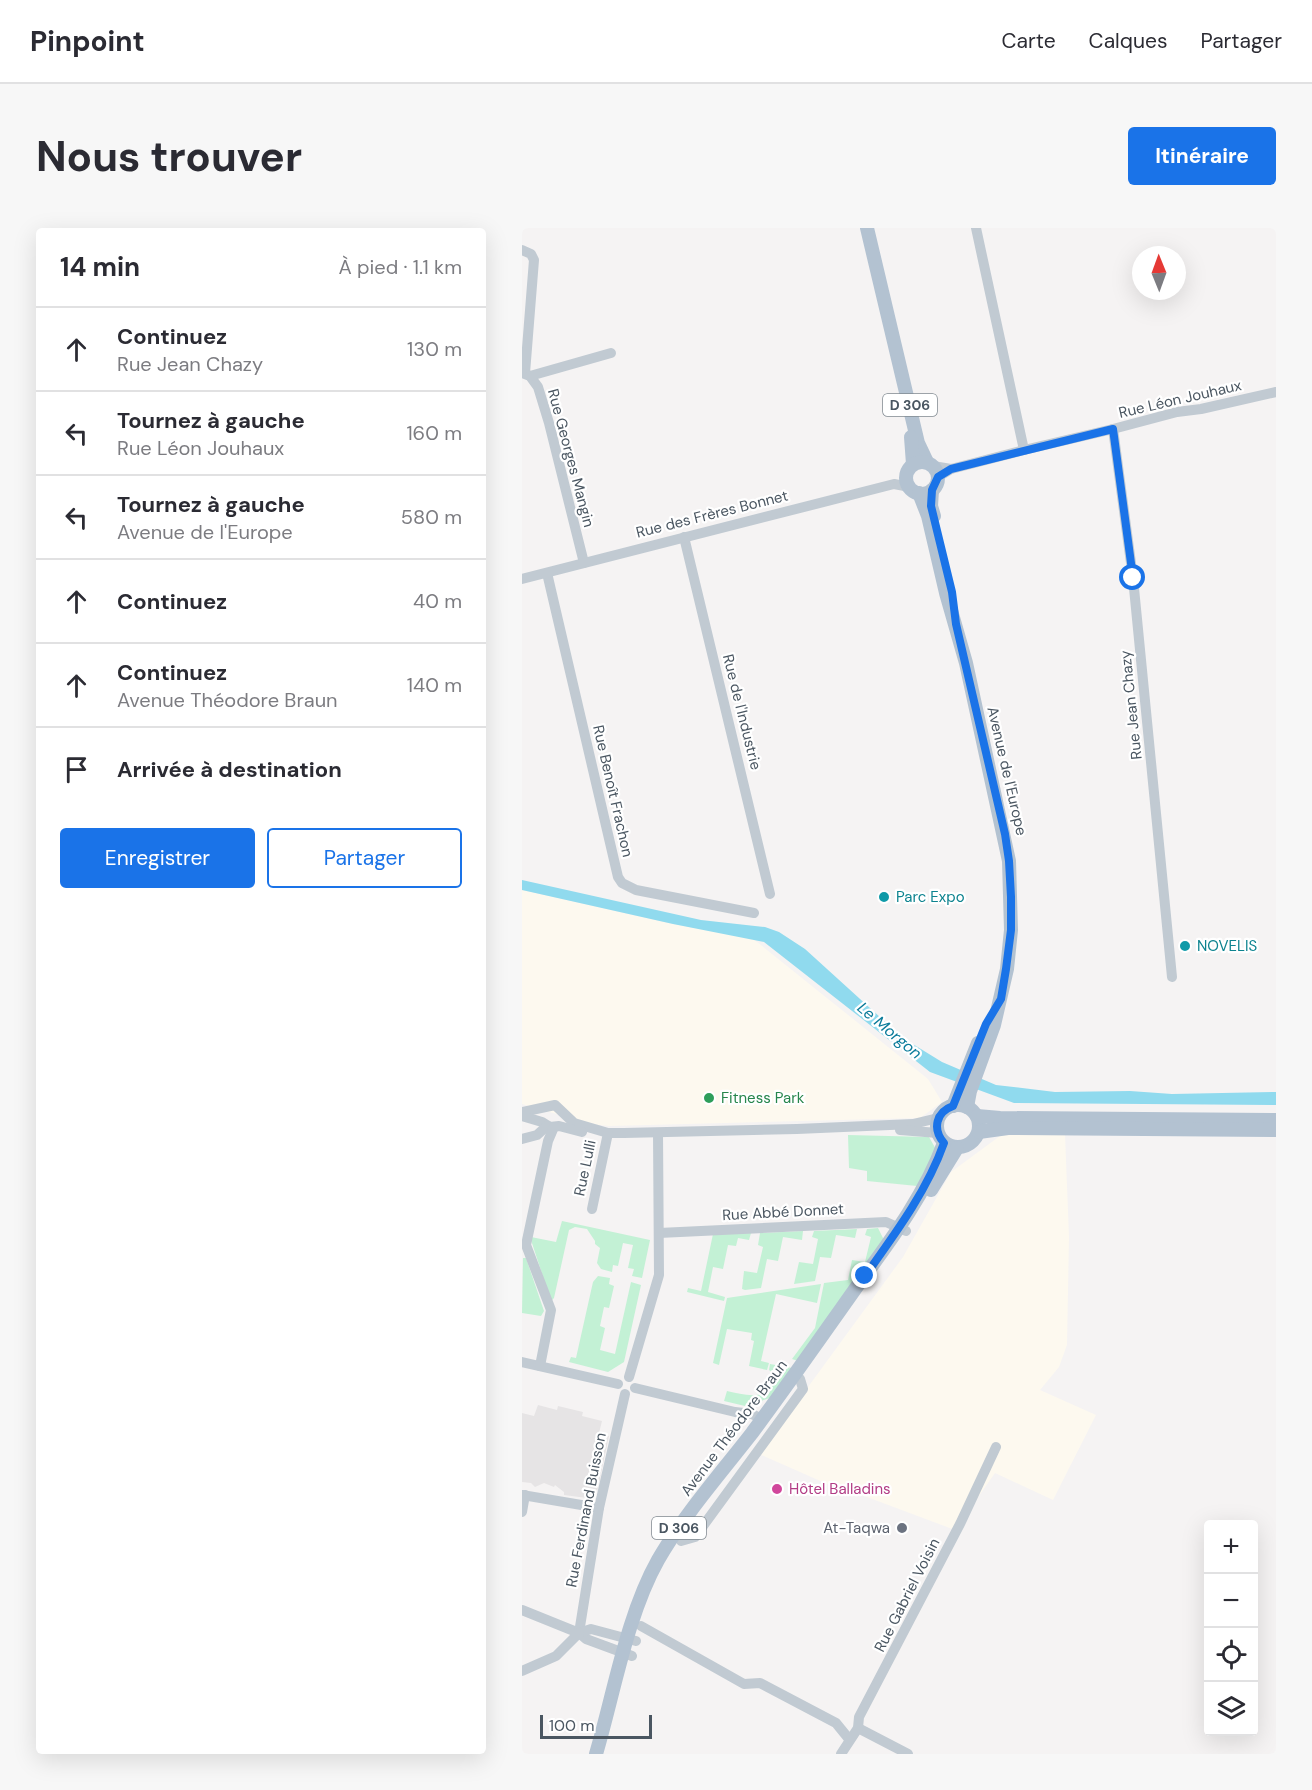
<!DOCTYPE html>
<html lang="fr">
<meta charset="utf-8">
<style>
:root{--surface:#fff;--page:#f7f7f7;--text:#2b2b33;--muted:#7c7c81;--line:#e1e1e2;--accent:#1a73e8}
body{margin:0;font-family:"DM Sans",sans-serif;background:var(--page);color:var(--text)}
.controls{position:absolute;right:18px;bottom:18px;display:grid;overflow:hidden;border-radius:6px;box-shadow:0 6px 24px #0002}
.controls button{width:54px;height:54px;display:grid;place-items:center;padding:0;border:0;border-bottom:2px solid var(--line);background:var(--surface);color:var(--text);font:30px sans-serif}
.compass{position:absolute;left:610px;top:18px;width:54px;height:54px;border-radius:50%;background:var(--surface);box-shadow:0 6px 24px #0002;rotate:359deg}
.scale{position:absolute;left:18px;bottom:15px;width:112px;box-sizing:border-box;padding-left:6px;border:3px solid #4a5661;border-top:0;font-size:16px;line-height:21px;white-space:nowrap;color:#4a5661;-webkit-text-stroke:4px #fff;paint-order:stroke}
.stop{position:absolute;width:18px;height:18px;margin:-14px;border:4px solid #1a73e8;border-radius:50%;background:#fff}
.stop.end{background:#1a73e8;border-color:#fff;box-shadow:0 2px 6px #0008}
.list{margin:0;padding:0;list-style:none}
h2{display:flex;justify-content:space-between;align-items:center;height:78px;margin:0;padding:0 24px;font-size:26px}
h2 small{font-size:20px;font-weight:400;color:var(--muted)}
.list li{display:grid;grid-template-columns:39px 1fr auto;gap:18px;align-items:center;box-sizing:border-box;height:84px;padding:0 24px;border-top:2px solid var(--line)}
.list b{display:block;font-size:22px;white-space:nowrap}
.list p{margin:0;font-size:20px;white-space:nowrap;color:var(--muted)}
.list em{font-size:20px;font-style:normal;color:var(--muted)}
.actions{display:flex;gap:12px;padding:18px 24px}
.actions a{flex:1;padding:14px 0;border:2px solid var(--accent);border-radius:6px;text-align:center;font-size:21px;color:var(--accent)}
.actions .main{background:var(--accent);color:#fff}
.icon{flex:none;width:33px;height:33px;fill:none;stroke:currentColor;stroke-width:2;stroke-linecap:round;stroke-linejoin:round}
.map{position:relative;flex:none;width:754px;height:1526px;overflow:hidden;border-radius:6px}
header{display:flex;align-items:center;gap:36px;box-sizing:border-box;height:84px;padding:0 30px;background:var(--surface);border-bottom:2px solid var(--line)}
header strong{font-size:28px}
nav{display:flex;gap:33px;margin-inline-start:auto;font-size:21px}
.intro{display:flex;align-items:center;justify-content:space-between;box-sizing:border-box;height:144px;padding:0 36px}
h1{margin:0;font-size:42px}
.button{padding:15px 27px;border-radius:6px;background:var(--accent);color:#fff;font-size:21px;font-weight:700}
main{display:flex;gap:36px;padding:0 36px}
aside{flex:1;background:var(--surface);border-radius:6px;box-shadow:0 6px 24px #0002}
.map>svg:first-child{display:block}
.commercial{fill:#fdf9ef}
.education{fill:#e6e4e5}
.green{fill:#c3f1d5}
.water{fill:#90daee}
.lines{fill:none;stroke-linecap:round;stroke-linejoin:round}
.minor{stroke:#c1cad2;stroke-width:10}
.major{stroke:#b3c2d1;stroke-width:14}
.route{stroke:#1a73e8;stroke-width:8}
.culture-dot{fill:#0f9aa8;stroke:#fff;stroke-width:2}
.leisure-dot{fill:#2e9e5b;stroke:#fff;stroke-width:2}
.hotel-dot{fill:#d1479c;stroke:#fff;stroke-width:2}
.worship-dot{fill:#6b7280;stroke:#fff;stroke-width:2}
.labels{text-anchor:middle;stroke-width:4.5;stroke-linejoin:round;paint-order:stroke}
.shield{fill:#fff;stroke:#808990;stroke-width:1.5}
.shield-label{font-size:14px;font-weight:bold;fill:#4a5661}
.street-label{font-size:15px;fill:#4a5661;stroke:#fff}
.culture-label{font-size:15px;fill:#0d838f;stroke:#fff;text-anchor:start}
.leisure-label{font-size:15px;fill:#27864d;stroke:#fff;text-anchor:start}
.hotel-label{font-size:15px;fill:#b23c85;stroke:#fff;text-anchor:start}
.worship-label{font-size:15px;fill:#5b616d;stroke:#fff;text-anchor:end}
.water-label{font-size:16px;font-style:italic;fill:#0c7c9b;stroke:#fff}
</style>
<header>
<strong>Pinpoint</strong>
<nav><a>Carte</a><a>Calques</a><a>Partager</a></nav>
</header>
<div class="intro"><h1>Nous trouver</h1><a class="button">Itinéraire</a></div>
<main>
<aside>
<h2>14 min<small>À pied · 1.1 km</small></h2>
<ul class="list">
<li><svg class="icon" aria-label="ahead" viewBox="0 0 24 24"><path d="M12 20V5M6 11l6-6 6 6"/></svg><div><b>Continuez</b><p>Rue Jean Chazy</p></div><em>130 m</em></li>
<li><svg class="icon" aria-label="left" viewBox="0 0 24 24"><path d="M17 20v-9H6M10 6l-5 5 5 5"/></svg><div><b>Tournez à gauche</b><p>Rue Léon Jouhaux</p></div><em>160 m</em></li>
<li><svg class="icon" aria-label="left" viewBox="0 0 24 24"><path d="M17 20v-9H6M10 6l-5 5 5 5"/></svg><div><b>Tournez à gauche</b><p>Avenue de l'Europe</p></div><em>580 m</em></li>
<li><svg class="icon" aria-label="ahead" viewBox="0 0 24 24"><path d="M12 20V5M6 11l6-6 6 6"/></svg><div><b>Continuez</b></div><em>40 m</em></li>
<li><svg class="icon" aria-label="ahead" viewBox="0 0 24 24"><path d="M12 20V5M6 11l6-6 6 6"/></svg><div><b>Continuez</b><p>Avenue Théodore Braun</p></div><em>140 m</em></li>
<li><svg class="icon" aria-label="arrive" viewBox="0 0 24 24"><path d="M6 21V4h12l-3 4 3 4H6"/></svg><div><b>Arrivée à destination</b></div></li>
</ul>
<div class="actions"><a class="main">Enregistrer</a><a>Partager</a></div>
</aside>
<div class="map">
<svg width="754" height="1526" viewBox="0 0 754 1526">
<rect width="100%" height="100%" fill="#f5f3f3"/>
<g class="commercial">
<path d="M 0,662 L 151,696 L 230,710 L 406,851 L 420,874 L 398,890 L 87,898 L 69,896 L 0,876 Z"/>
<path d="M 482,905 L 543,906 L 547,1009 L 545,1117 L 537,1139 L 518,1162 L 574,1187 L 531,1272 L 473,1245 L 433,1302 L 321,1260 L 312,1259 L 237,1226 L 381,1029 L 429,944 Z"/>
</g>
<path class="education" d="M 16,1177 L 35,1182 L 36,1178 L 61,1184 L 60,1188 L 80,1193 L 77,1205 L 87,1208 L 75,1264 L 65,1270 L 42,1267 L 42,1264 L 33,1257 L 32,1259 L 22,1255 L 13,1259 L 9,1255 L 0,1254 L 0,1185 L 12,1188 Z"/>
<g class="green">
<path d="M 326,907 L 407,909 L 415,923 L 395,958 L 345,953 L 345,943 L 327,940 Z"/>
<path d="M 40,993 L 128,1012 L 120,1050 L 110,1048 L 112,1041 L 106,1040 L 111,1017 L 101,1015 L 96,1038 L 91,1037 L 90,1044 L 79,1041 L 75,1035 L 78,1020 L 73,1016 L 73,1013 L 65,1001 L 53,999 L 47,1002 L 32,1070 L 29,1073 L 9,1012 L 9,1009 L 34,1014 Z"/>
<path d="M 356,1000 L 363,1014 L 276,1133 L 270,1131 L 293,1100 L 302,1055 L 326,1052 L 330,1032 L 343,1034 L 349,1009 L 343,1007 L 345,1001 Z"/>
<path d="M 335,1001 L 333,1010 L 314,1007 L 309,1030 L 298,1029 L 293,1053 L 272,1056 L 277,1034 L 291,1036 L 296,1011 L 290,1009 L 292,1003 Z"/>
<path d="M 281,1003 L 280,1012 L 261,1009 L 256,1033 L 245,1031 L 239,1060 L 223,1062 L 220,1061 L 222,1043 L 235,1045 L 241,1019 L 236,1017 L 238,1005 Z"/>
<path d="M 229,1005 L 227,1012 L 216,1010 L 214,1018 L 206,1017 L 201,1041 L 191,1039 L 186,1064 L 203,1069 L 202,1073 L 165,1064 L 166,1060 L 179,1063 L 191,1006 Z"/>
<path d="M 1,1030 L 4,1030 L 22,1083 L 19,1088 L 0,1085 Z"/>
<path d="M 76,1048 L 88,1050 L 87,1056 L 92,1058 L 87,1080 L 82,1079 L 78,1098 L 83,1100 L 78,1122 L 93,1126 L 109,1054 L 119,1057 L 102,1134 L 86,1144 L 47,1134 L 49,1129 L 54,1130 L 71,1054 Z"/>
<path d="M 299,1056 L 295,1075 L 254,1066 L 239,1133 L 247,1135 L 245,1142 L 227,1138 L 232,1113 L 229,1112 L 230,1105 L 205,1101 L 197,1137 L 191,1135 L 205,1070 Z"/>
<path d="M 248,1136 L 270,1140 L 248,1170 L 223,1178 L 202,1173 L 205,1163 C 224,1167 245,1174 254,1151 L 252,1146 L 247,1142 Z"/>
</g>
<path class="water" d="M 0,652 L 179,692 L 243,699 L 257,704 L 283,721 L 381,810 L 420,834 L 474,857 L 533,864 L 608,863 L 650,866 L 754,864 L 754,877 L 492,875 L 408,844 L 242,714 L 151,696 L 0,662 Z"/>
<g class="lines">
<g class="minor">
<path d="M 454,0 L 502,222"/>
<path d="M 0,22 L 9,26 L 12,32 L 3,145"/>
<path d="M 0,145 L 8,148 L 16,159 L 27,195 L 62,335"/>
<path d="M 8,148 L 89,125"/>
<path d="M 591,201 L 611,350 L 650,749"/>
<path d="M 411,238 L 429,241"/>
<path d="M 416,249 L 429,241 L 502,222 L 591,201 L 655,184 L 679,181 L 754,164"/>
<path d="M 162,309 L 248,666"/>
<path d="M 25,345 L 96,649 L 100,655 L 114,662 L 232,685"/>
<path d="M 0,351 L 372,256 L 388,259"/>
<path d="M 0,884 L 33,877 L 52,895 L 86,905 L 102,905 L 275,901 L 391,896 L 416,890"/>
<path d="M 0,888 L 20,894 L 28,899 L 37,898 L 60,904"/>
<path d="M 378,902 L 416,905"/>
<path d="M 0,911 L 15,907 L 25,898"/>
<path d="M 70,981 L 86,905"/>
<path d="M 137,1005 L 364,994 L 384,1003"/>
<path d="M 0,1134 L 96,1156"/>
<path d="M 18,1138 L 29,1082 L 4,1017 L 26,913 L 32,899"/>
<path d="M 107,1149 L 137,1047 L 136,905"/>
<path d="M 113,1160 L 213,1184 L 230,1186 L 240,1191"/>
<path d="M 0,1267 L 77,1280"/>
<path d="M 0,1284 L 3,1267"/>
<path d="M 159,1313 L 173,1309 L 281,1161 L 278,1151"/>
<path d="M 0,1382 L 57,1405 L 64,1411 L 110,1428"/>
<path d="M 119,1398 L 222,1456 L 238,1455 L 314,1495 L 327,1511"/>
<path d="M 57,1405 L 77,1280 L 103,1166"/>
<path d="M 57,1405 L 69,1401 L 114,1413"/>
<path d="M 0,1443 L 34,1428 L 57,1405"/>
<path d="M 336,1500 L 386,1526"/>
<path d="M 319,1526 L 336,1500 L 337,1489 L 438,1296 L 474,1219"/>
</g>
<g class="major">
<path d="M 345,0 L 396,215 L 405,234"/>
<path d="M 389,209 L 391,236"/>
<circle cx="400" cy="250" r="16"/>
<path d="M 410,262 L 409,278 L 412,288"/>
<path d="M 397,265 L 406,288 L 424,365 L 444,435 L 487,633 L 489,702 L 485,741 L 472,797 L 448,863 L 445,879"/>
<circle cx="436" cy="898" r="21"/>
<path d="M 431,878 L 456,815"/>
<path d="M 455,888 L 478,890 L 754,892"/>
<path d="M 457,904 L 486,900 L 754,902"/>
<path d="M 409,962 L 435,920"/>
<path d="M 74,1526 C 92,1465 105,1387 136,1332 C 162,1287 198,1246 230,1205 C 268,1154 304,1102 341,1050 C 372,1008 404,964 422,915"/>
</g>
</g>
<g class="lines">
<path class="route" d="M 343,1048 C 373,1006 405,963 422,915 C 410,901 414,884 431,878 L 464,796 L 479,771 L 484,741 L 489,702 L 489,669 L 487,633 L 483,606 L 434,396 L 430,364 L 409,278 L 410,262 L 416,249 L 429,241 L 591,201 L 611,350"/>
</g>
<g class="culture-dot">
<circle cx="362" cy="669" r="6"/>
<circle cx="663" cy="718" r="6"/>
</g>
<circle class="leisure-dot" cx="187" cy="870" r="6"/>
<circle class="hotel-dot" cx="255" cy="1261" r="6"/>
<circle class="worship-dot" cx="380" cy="1300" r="6"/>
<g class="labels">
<g class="shield">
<rect x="361" y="166" width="54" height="22" rx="4.5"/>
<rect x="130" y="1289" width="54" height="22" rx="4.5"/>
</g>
<g class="shield-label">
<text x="388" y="182">D 306</text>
<text x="157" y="1305">D 306</text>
</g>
<g class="street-label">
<text transform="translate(658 171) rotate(-13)" y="5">Rue Léon Jouhaux</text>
<text transform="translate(49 230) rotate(75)" y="5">Rue Georges Mangin</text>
<text transform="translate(190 286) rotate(-14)" y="5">Rue des Frères Bonnet</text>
<text transform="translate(609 477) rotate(-96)" y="5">Rue Jean Chazy</text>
<text transform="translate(220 484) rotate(76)" y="5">Rue de l'Industrie</text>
<text transform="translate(485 543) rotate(77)" y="5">Avenue de l'Europe</text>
<text transform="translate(91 563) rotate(77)" y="5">Rue Benoît Frachon</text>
<text transform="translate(63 940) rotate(-78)" y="5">Rue Lulli</text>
<text transform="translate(261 984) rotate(-3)" y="5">Rue Abbé Donnet</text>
<text transform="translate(212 1200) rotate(-53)" y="5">Avenue Théodore Braun</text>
<text transform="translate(64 1282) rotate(-79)" y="5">Rue Ferdinand Buisson</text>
<text transform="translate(385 1367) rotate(-63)" y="5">Rue Gabriel Voisin</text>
</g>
<g class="culture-label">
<text x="374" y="674">Parc Expo</text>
<text x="675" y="723">NOVELIS</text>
</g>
<g class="leisure-label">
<text x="199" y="875">Fitness Park</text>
</g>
<g class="hotel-label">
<text x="267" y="1266">Hôtel Balladins</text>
</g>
<g class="worship-label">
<text x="368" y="1305">At-Taqwa</text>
</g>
<g class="water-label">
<text transform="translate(368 802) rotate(40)" y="6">Le Morgon</text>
</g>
</g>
</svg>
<div class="controls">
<button>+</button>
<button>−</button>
<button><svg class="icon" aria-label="locate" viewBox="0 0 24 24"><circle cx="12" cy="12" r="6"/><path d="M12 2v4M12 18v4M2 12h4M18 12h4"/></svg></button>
<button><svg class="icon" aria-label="layers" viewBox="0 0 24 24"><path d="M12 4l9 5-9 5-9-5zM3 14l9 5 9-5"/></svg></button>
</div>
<svg class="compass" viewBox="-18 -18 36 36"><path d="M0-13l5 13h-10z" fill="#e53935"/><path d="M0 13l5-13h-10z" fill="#7c7c81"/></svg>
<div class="scale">100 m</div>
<div class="stop" style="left:611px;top:350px"></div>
<div class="stop end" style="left:343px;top:1048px"></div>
</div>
</main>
